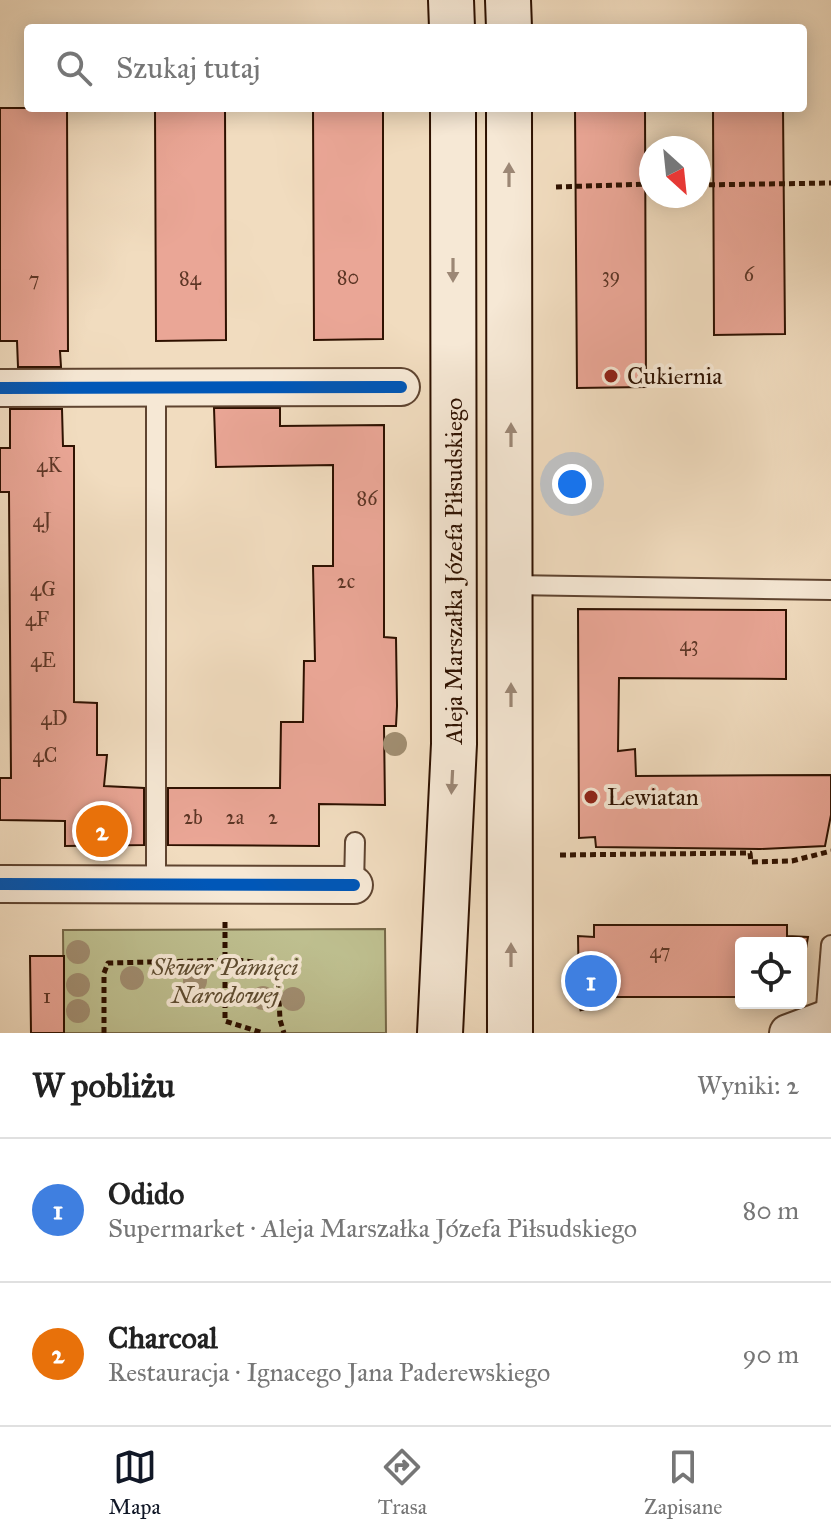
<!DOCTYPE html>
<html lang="pl">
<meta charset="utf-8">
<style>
:root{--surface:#fff;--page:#f6f6f6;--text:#222;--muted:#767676;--line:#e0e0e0;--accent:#111827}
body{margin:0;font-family:"IM FELL Great Primer",serif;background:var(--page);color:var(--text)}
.controls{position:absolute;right:24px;bottom:24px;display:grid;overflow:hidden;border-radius:8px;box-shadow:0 4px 20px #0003}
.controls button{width:72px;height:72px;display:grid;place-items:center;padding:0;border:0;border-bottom:2px solid var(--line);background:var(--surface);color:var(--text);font:40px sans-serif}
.compass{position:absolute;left:639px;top:136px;width:72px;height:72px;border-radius:50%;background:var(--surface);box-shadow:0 4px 20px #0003;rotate:153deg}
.you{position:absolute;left:572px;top:484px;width:28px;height:28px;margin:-20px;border:6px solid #fff;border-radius:50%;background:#1a73e8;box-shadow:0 0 0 12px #1a73e833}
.badge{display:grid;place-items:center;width:52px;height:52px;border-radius:50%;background:var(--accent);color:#fff;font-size:26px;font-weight:700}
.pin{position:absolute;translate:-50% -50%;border:4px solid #fff;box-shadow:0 2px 8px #0006}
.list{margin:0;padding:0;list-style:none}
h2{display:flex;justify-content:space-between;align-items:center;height:104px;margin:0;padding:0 32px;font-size:34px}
h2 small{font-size:26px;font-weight:400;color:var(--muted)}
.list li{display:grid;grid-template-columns:52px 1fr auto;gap:24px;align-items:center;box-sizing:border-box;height:144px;padding:0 32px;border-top:2px solid var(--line)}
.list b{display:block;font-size:30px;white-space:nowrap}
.list p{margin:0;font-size:26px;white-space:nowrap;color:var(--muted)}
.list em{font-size:26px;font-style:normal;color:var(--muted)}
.icon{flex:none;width:44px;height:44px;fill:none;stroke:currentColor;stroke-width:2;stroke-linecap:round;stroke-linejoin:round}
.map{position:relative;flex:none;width:831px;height:1033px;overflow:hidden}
.search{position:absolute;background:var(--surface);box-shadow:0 4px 20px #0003;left:24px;right:24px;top:24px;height:88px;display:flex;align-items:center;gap:20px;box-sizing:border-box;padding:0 28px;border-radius:8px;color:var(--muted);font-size:30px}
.sheet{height:392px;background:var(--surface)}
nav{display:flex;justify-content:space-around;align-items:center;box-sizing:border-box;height:112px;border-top:2px solid var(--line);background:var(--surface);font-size:22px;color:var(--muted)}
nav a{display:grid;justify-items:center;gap:4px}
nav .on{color:var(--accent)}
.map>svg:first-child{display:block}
.green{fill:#bebf8f;stroke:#766848;stroke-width:2}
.building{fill:#eaa696;stroke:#2e1100;stroke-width:2}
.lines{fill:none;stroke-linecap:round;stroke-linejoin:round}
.service-casing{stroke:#5f4430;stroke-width:22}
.minor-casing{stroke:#5f4430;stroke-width:40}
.secondary-casing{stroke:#2e1100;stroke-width:48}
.path{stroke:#2e1100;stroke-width:5;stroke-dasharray:6 4;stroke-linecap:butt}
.service{stroke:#f6e8d5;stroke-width:18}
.minor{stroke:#f6e8d5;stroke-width:36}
.secondary{stroke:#f6e8d5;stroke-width:44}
.cycleway-casing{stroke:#f6e8d5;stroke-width:17}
.cycleway{stroke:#0057b8;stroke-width:12}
.tree{fill:#a18e71}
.oneway{fill:#9c8775}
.poi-dot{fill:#8f2418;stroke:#f6e8d5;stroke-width:3}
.labels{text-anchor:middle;stroke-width:8;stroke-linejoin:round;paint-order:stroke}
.number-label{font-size:20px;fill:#5d3626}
.poi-label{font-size:24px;fill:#2e1100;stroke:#f6e8d5;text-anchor:start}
.street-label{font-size:24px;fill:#2e1100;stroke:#f6e8d5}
.park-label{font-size:24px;font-style:italic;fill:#604e32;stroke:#f6e8d5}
</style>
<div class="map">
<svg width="831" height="1033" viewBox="0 0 831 1033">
<rect width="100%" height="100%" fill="#f1dcbf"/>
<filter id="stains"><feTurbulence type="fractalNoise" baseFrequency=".0025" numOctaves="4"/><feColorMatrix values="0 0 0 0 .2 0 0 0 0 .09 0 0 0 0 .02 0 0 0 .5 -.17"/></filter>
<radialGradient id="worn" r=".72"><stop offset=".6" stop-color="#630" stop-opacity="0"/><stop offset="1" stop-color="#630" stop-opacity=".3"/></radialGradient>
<path class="green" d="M 385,929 L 386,1033 L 64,1033 L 63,930 Z"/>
<g class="building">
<path d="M 0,108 L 67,108 L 68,351 L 60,351 L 61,367 L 18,367 L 17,341 L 0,341 Z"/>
<path d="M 155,108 L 225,108 L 226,340 L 156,341 Z"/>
<path d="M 313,108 L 383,108 L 383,339 L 314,340 Z"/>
<path d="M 575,108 L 645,108 L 646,387 L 577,388 Z"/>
<path d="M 713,108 L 783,108 L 785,334 L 714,335 Z"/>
<path d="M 214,408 L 280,408 L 280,426 L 384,425 L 384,637 L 396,638 L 397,706 L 396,726 L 384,726 L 385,805 L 319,804 L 319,846 L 168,845 L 168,788 L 280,788 L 281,722 L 303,722 L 304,661 L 315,661 L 313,566 L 333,566 L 333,465 L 216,467 Z"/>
<path d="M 10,409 L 62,409 L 63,446 L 74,446 L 74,702 L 97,703 L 97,755 L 107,755 L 104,786 L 144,788 L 144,845 L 65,846 L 65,821 L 0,820 L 0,778 L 11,778 L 9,492 L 0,492 L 0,448 L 10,448 Z"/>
<path d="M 578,609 L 786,610 L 786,679 L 619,678 L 618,751 L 635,749 L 636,776 L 831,775 L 831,815 L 825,846 L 760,849 L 596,847 L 595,837 L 579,838 Z"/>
<path d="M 594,925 L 787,925 L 787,936 L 808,937 L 801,977 L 801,943 L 741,943 L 741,997 L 579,997 L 578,936 L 594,937 Z"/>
<path d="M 30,956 L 64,956 L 64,1033 L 31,1033 Z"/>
</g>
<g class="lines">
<defs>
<g id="service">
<path d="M 511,585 L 831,590"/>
<path d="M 156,885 L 156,386"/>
<path d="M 354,885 L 355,842"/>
<path d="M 825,1020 L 831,945"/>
</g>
<g id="minor">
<path d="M 0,388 L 401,387"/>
<path d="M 0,884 L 354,885"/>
<path d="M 788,1033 L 831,1017"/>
</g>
<g id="secondary">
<path d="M 451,0 L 452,28"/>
<path d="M 508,0 L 509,28"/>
<path d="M 509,108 L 510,1033"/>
<path d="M 440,1033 L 454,744 L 453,108"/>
</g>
</defs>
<use href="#service" class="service-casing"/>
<use href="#minor" class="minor-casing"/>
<use href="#secondary" class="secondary-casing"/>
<g class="path">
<path d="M 699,185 L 831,183"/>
<path d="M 556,187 L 651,184"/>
<path d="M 560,855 L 750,853 L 751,862 L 792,861 L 831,851"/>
<path d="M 225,922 L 225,1021 L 263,1033"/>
<path d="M 581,1005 L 583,1014"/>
<path d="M 104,1033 L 104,973 L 108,963 L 237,960 L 261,963 L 274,971 L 278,978 L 280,1020 L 284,1033"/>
</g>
<use href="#service" class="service"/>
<use href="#minor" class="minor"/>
<use href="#secondary" class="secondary"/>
<defs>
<g id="cycleway">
<path d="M 0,388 L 401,387"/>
<path d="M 0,884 L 354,885"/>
</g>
</defs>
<use href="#cycleway" class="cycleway-casing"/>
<use href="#cycleway" class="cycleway"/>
</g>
<g class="tree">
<circle cx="395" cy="744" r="12"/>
<circle cx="78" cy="952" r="12"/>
<circle cx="132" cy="978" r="12"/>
<circle cx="195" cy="981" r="12"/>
<circle cx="78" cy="985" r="12"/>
<circle cx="263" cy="998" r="12"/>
<circle cx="293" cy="999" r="12"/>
<circle cx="78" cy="1011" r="12"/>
</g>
<defs><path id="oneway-solid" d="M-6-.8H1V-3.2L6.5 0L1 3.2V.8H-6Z" transform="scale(2)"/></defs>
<g class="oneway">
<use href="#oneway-solid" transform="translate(509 175) rotate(-90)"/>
<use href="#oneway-solid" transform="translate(453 270) rotate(90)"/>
<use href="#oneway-solid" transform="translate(511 435) rotate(-90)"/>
<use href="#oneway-solid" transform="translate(511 695) rotate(-90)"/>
<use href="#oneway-solid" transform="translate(452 782) rotate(93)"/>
<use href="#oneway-solid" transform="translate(511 955) rotate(-90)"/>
</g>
<g class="poi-dot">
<circle cx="611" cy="376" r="8"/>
<circle cx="591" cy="797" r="8"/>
</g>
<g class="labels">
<g class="number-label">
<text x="749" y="281">6</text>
<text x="611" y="282">39</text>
<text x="348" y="284">80</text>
<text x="190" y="285">84</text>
<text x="34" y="286">7</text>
<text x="49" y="472">4K</text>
<text x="367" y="505">86</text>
<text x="42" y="527">4J</text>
<text x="346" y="588">2c</text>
<text x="43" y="596">4G</text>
<text x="37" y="626">4F</text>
<text x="689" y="651">43</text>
<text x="43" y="667">4E</text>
<text x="54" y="725">4D</text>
<text x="45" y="762">4C</text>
<text x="193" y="824">2b</text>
<text x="235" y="824">2a</text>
<text x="273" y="824">2</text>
<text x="660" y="958">47</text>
<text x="47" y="1003">1</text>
</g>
<g class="poi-label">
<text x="627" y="384">Cukiernia</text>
<text x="607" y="805">Lewiatan</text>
</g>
<g class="street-label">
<text transform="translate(454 571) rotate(-90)" y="8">Aleja Marszałka Józefa Piłsudskiego</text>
</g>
<g class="park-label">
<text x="225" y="975">Skwer Pamięci<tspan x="225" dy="28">Narodowej</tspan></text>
</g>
</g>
<rect width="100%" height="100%" filter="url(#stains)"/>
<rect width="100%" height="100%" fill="url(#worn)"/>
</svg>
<div class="controls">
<button><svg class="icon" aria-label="locate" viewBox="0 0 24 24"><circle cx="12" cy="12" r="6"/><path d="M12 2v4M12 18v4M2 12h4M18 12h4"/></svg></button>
</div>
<svg class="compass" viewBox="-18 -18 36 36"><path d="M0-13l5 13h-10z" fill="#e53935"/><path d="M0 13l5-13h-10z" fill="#767676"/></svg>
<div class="you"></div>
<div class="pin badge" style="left:591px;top:981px;background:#3f7fe0">1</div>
<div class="pin badge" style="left:102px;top:831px;background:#e8710a">2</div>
<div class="search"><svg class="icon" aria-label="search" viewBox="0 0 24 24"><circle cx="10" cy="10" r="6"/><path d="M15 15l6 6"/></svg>Szukaj tutaj</div>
</div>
<section class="sheet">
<h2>W pobliżu<small>Wyniki: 2</small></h2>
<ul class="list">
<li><span class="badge" style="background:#3f7fe0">1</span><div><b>Odido</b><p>Supermarket · Aleja Marszałka Józefa Piłsudskiego</p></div><em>80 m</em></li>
<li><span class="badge" style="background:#e8710a">2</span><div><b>Charcoal</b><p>Restauracja · Ignacego Jana Paderewskiego</p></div><em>90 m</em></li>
</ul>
</section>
<nav>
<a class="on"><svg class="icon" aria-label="map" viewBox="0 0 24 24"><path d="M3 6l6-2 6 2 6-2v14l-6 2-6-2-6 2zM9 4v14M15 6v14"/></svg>Mapa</a>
<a><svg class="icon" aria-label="directions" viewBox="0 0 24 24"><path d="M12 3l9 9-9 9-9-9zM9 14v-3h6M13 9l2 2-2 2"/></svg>Trasa</a>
<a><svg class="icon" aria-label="saved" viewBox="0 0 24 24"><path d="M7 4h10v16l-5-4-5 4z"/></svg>Zapisane</a>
</nav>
